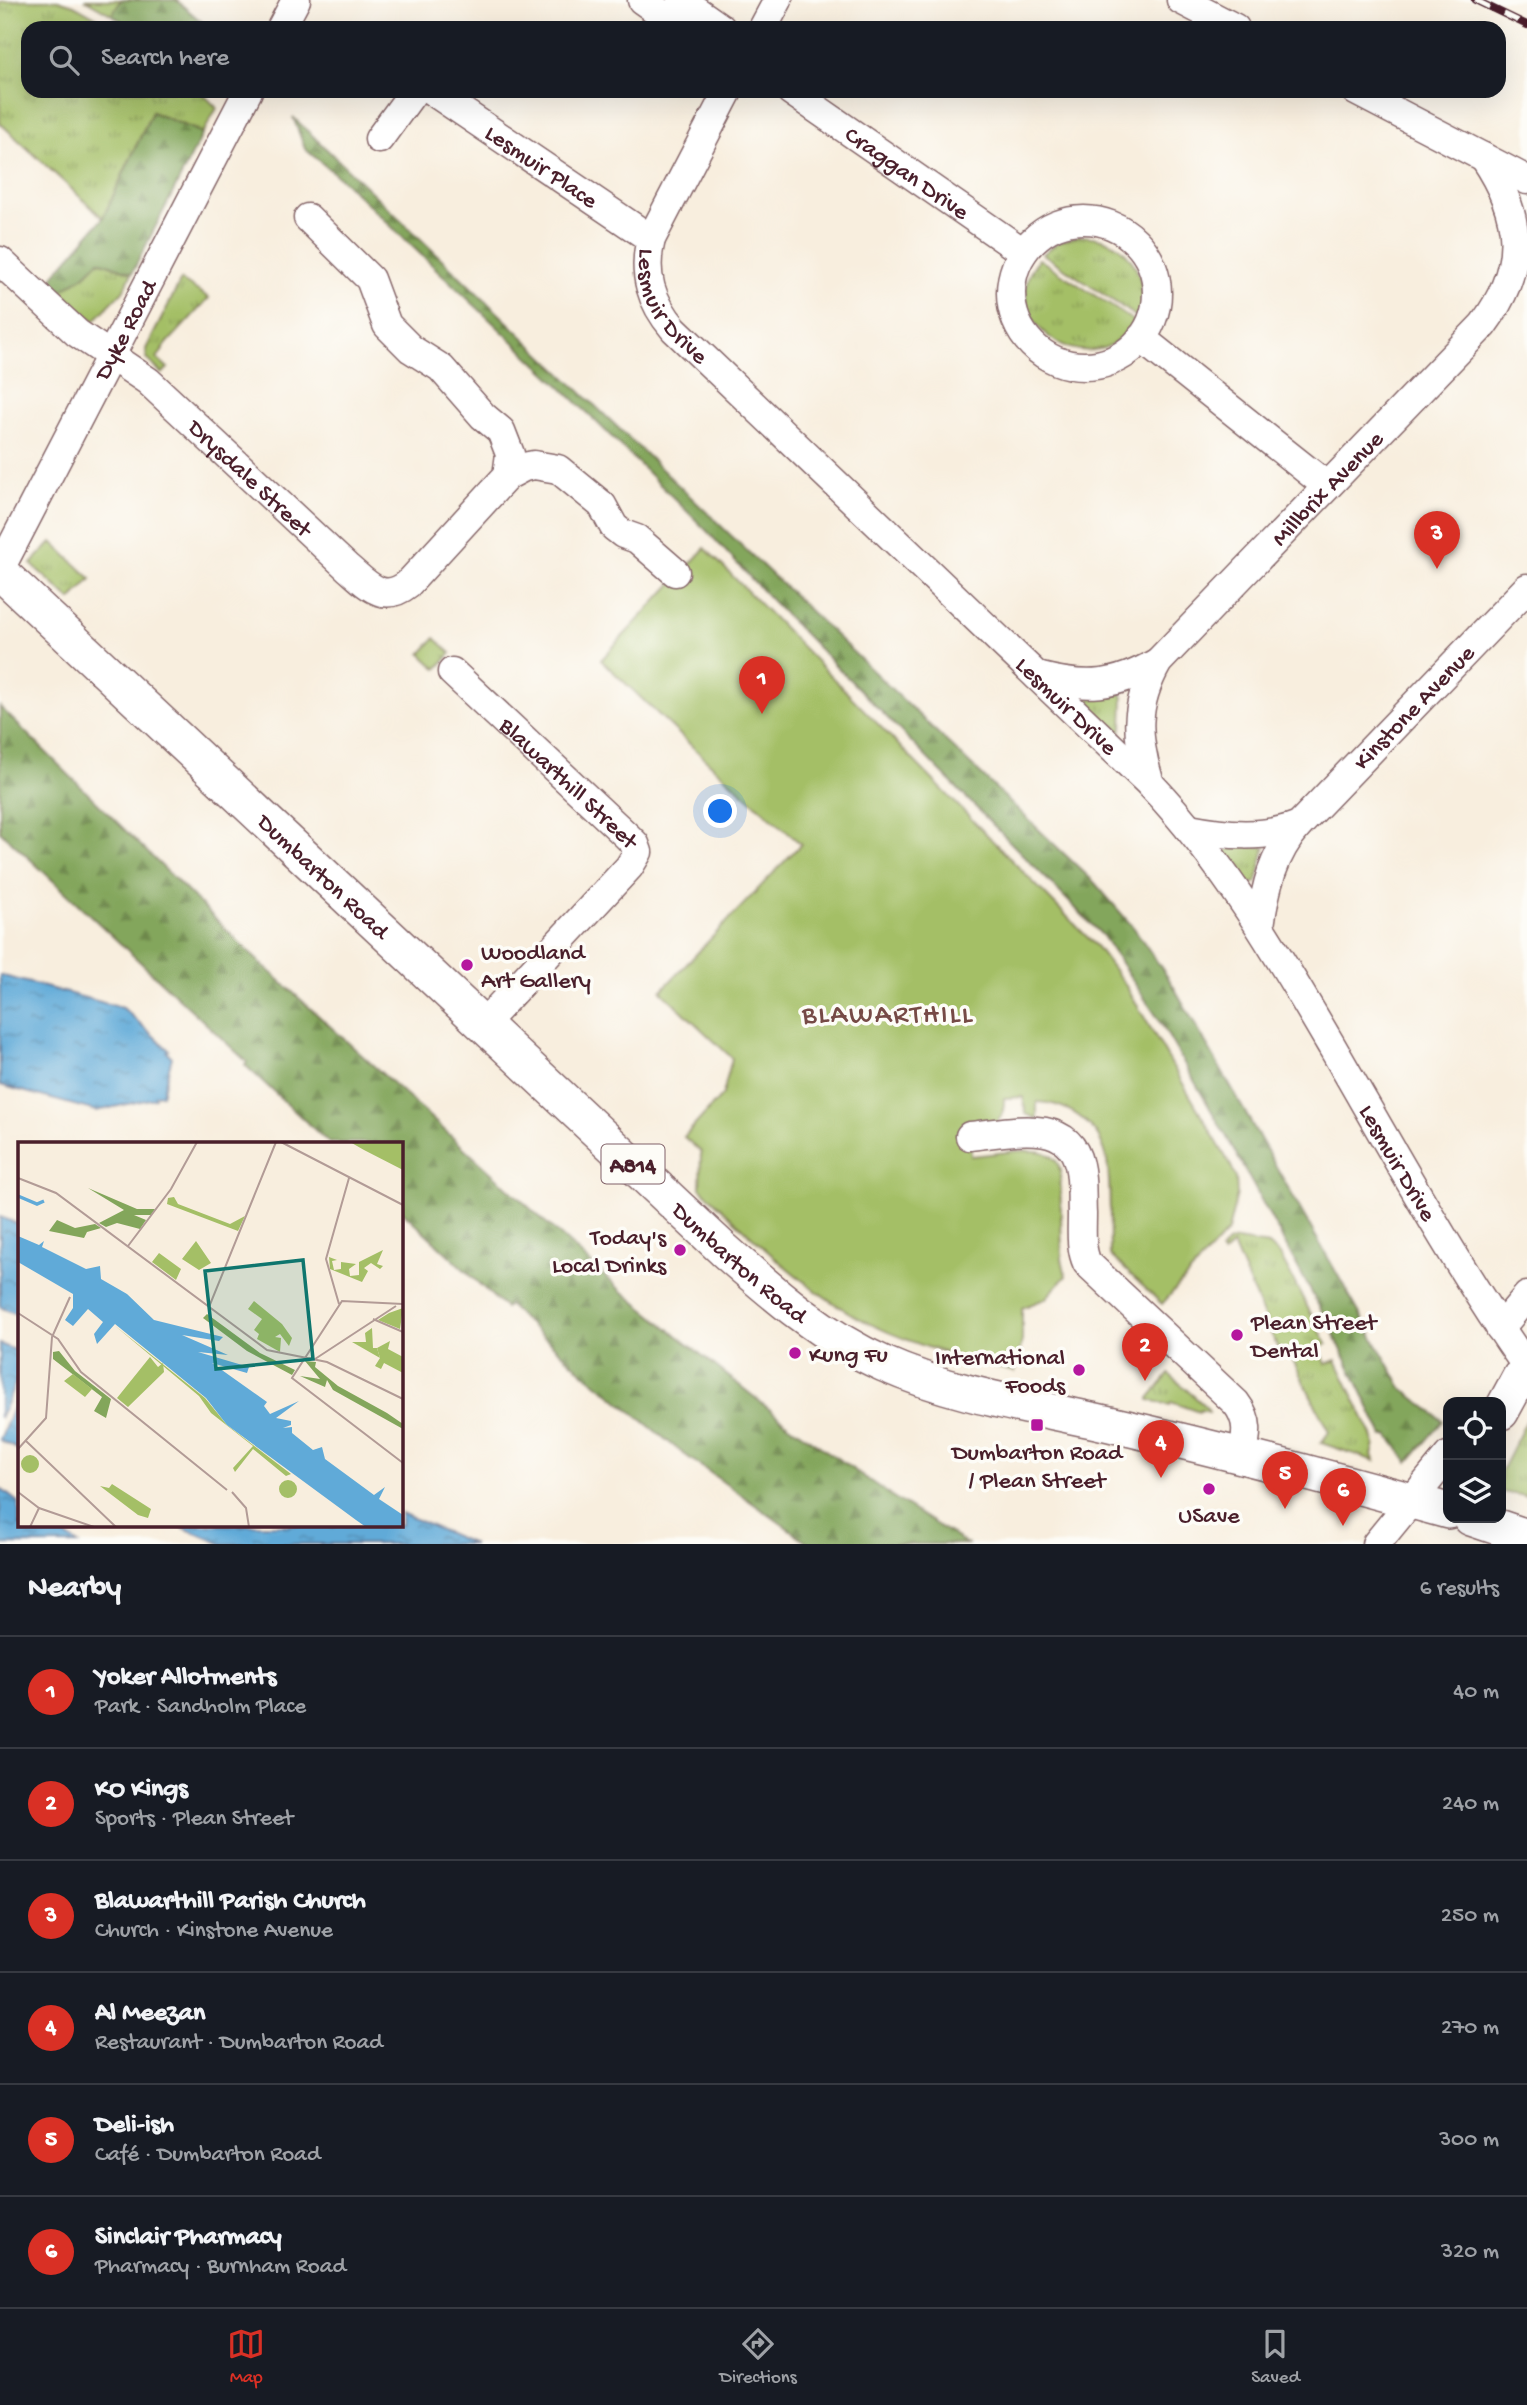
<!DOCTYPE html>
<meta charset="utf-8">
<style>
:root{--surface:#171b24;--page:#242831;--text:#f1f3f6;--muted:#9ea1a6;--line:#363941;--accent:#d93025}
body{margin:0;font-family:"Gochi Hand",sans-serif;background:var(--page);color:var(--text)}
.controls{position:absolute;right:21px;bottom:21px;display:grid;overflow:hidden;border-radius:14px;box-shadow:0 7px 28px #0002}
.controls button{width:63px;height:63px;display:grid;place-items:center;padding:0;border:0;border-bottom:2px solid var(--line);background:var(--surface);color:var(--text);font:35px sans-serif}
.you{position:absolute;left:721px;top:812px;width:24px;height:24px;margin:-18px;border:5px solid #fff;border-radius:50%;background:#1a73e8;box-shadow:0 0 0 10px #1a73e833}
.badge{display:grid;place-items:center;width:46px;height:46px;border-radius:50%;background:var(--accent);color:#fff;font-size:23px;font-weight:700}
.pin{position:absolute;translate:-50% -58px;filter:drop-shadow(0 2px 4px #0008)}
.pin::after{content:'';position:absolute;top:37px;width:24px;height:21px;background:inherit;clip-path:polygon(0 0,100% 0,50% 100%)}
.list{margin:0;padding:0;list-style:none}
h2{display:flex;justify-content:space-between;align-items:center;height:91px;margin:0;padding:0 28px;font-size:30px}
h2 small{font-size:23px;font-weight:400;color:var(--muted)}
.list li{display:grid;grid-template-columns:46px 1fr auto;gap:21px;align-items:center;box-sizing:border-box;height:112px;padding:0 28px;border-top:2px solid var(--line)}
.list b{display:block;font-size:26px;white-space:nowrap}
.list p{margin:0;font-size:23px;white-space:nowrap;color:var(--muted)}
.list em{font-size:23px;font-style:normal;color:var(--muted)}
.icon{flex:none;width:38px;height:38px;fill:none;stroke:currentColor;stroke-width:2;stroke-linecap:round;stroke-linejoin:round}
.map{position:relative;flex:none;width:1527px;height:1544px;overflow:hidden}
.search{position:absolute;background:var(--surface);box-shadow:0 7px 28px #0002;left:21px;right:21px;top:21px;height:77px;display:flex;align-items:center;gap:18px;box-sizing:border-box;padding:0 24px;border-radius:21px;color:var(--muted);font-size:26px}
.sheet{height:763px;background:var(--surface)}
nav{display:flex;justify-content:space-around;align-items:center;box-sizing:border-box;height:98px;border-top:2px solid var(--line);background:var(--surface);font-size:19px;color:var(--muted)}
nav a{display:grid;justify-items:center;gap:4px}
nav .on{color:var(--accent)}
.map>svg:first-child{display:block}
.grass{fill:url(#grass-tufts);stroke:#776f48;stroke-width:2}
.forest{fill:url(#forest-firs);stroke:#666243;stroke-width:2}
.green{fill:#a4bf66;stroke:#776f48;stroke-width:2}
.water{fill:url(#water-ripples);stroke:#556482;stroke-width:2}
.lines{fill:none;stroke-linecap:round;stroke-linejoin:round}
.minor-casing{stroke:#87676a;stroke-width:31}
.major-casing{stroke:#87676a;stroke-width:38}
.minor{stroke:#fff;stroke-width:28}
.major{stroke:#fff;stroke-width:35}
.rail-casing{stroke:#4a1f2b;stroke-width:8}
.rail{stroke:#fdfcf7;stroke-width:5;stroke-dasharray:16;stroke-linecap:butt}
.poi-dot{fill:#b5179e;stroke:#fdfcf7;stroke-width:2.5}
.labels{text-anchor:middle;stroke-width:7;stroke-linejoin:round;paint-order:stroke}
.shield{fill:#fdfcf7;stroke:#806168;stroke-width:2}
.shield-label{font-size:23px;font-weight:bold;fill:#4a1f2b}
.street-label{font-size:24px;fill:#4a1f2b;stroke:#fdfcf7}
.poi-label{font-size:24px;fill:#4a1f2b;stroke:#fdfcf7;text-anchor:start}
.quarter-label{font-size:28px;letter-spacing:2px;fill:#764a46;stroke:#fdfcf7}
.inset-river{fill:none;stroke:#60aad8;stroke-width:3.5}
.inset-road{fill:none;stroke:#b29b96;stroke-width:2}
.view{fill:#0f766e;fill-opacity:0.15;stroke:#0f766e;stroke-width:3.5}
.inset-edge{fill:none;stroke:#4a1f2b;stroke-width:3.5}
</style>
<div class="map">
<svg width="1527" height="1544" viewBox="0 0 1527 1544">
<defs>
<pattern id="grass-tufts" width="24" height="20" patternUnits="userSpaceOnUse" patternTransform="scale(1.75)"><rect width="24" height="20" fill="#a4bf66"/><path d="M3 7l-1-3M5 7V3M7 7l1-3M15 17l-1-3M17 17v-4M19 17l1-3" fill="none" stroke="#889b54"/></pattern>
<pattern id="forest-firs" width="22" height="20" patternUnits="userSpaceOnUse" patternTransform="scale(1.75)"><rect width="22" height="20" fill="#83a65b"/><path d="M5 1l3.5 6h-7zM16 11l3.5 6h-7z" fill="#6d874b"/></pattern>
<pattern id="water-ripples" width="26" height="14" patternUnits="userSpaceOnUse" patternTransform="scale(1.75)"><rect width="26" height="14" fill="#60aad8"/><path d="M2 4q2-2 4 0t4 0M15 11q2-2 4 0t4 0" fill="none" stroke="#518aaf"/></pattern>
</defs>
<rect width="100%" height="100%" fill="#fdfcf7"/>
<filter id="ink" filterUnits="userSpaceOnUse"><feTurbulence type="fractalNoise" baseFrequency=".0143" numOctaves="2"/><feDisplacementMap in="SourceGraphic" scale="14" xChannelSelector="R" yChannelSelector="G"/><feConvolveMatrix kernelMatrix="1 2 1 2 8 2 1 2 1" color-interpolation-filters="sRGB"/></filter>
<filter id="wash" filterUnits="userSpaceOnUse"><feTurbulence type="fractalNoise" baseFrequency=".00686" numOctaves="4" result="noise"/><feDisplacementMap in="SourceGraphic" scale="28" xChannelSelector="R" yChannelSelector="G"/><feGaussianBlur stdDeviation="1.57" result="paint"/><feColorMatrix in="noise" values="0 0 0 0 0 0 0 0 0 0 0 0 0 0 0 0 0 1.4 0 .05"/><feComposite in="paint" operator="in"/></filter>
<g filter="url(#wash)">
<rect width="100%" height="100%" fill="#f8eede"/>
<g class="grass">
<path d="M 21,0 L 58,0 L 74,5 L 115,28 L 28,28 L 28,91 L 200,91 L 217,108 L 203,133 L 152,112 L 103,218 L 0,123 L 0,2 Z"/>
<path d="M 86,0 L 121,0 L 112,15 Z"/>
<path d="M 1079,236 C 1091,237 1101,237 1112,243 C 1137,256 1150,291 1137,317 L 1043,254 L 1059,242 Z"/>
<path d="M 1039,259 L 1134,321 C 1095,392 989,320 1039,259 Z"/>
<path d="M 99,261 L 132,273 L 123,291 L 94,321 L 60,292 L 85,275 Z"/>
<path d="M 181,280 L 209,298 L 162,349 L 163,350 L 157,358 L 168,368 L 162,374 L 147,359 L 146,349 Z"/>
<path d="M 52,542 L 91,579 L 71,600 L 31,564 Z"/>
<path d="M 435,638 L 451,653 L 437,669 L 421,654 Z"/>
<path d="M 1121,693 L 1123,698 L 1122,728 L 1120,733 L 1115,733 L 1086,703 L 1088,698 Z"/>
<path d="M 1227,846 L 1265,847 L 1257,882 L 1251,884 L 1245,880 L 1225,854 Z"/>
<path d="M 1237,1240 L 1269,1245 L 1280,1255 L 1327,1344 L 1320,1348 L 1326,1364 L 1336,1360 L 1371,1433 L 1375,1444 L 1372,1455 L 1375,1461 L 1321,1443 L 1329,1432 L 1290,1354 L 1278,1349 L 1233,1245 L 1223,1254 L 1220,1251 L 1229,1242 Z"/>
<path d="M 1169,1374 L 1206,1407 L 1209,1412 L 1200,1410 L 1199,1412 L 1171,1402 L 1170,1405 L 1149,1400 L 1149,1398 Z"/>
<path d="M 1527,1420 L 1527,1496 L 1501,1492 L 1501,1471 Z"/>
</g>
<g class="forest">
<path d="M 121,0 L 176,0 L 209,28 L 132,28 L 112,15 Z"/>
<path d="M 152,112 L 203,133 L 132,273 L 99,261 L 85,275 L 60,292 L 54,287 L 53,276 L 103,218 Z"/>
<path d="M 293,117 L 1057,847 L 1094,882 L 1134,928 L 1171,982 L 1402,1388 L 1443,1421 L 1408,1462 L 1388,1435 L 1383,1436 L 1333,1332 L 1233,1148 L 1159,1020 L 1103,936 L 771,600 L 707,531 L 561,387 L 340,178 L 305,149 Z"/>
<path d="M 0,707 L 255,958 L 618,1288 L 788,1424 L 893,1497 L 967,1544 L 810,1544 L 681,1452 L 584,1373 L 508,1305 L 505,1308 L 401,1210 L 401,1143 L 329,1143 L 245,1065 L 247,1062 L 0,831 Z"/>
</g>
<path class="green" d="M 705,548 L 1096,946 L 1126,986 L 1231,1166 L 1236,1177 L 1237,1194 L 1228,1231 L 1162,1304 L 1110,1255 C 1109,1227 1112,1182 1106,1156 C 1099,1124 1068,1103 1037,1102 L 1037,1119 L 1026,1114 L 1023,1097 L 1004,1098 C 1005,1125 991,1125 970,1136 L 971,1156 C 989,1155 1034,1146 1048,1154 C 1056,1158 1059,1164 1060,1171 L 1062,1259 L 1066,1276 L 1045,1299 L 1022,1308 L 1022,1341 L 1015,1372 C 961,1358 903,1343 853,1315 C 796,1282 748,1233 700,1188 L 701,1152 L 684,1137 L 723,1094 L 732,1058 L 661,991 L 801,844 L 717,770 L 601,660 Z"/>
<g class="water">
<path d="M 0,975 L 123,1008 L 169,1050 L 167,1052 L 172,1057 L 162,1094 L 155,1095 L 155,1098 L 96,1111 L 0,1085 Z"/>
<path d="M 0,1217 L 19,1224 L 19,1315 L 0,1307 Z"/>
<path d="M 0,1344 L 19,1352 L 19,1375 L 0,1418 Z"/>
<path d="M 19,1392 L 19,1450 L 0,1440 Z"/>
<path d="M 0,1488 L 19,1503 L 19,1525 L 50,1525 L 78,1544 L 0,1544 Z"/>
<path d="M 401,1513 L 473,1544 L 222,1544 L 177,1525 L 401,1525 Z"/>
</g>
</g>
<g filter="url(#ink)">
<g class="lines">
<defs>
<g id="minor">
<path d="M 642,0 L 682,28"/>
<path d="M 681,0 L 721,28"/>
<path d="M 1181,0 L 1235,28"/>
<path d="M 281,28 L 296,0"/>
<path d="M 763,28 L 778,0"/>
<path id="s1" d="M 432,91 L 651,239"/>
<path id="s2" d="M 728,91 L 651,239 C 642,274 651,302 674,329 L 1150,784 C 1225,863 1279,956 1334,1050 C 1396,1157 1456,1266 1527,1367"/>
<path id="s3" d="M 791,91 L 1023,252"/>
<path d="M 1356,91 L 1527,180"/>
<path d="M 379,139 L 414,91"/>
<circle cx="1084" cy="293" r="73"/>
<path id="s4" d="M 0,261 L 77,333 L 148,381 L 348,568 C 368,585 383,604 408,584 L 507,476 L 510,454 L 501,431 L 483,416 L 441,368 L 411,349 L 387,325 L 370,279 L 308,218"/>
<path d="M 1141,338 L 1327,486"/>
<path d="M 507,476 L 524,467 L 534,465 L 558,469 L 602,505 L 614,527 L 623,534 L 637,539 L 675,572"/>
<path id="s5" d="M 0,569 L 248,91"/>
<path id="s6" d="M 452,672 L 627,836 L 635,844 L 638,852 L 629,867 L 484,1023"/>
<path d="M 1037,676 C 1086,689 1115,687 1158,662"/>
<path id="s7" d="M 1150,784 C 1136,738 1133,706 1158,662 L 1483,325 C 1527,266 1523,216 1483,157"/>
<path id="s8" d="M 1189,828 C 1225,835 1264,839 1299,825 L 1527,588"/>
<path d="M 1260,926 C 1265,888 1273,854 1299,825"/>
<path d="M 970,1136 C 1007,1133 1068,1115 1079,1165 C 1083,1181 1081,1198 1082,1214 C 1082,1230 1080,1248 1087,1263 L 1236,1403 C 1250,1421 1247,1435 1242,1456"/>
<path d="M 1500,1328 L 1527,1296"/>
<path d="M 1376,1544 L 1448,1456"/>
</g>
<g id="major">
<path id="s9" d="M 0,572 L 724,1250 C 774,1294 823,1337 884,1364 C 956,1396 1037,1407 1114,1425 C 1226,1451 1337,1480 1448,1511"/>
<path d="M 1501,1412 L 1520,1377"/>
<path d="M 1471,1518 L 1527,1537"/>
</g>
</defs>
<use href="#minor" class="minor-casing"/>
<use href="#major" class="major-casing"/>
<use href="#minor" class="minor"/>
<use href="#major" class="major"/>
<defs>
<path id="rail" d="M 1475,0 L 1527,25"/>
</defs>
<use href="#rail" class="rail-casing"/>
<use href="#rail" class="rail"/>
</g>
</g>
<g class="poi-dot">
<circle cx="467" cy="965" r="7"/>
<circle cx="680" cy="1250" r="7"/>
<circle cx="1237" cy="1335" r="7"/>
<circle cx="795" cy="1353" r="7"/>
<circle cx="1079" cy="1370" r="7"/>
<rect x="1030" y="1418" width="14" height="14" rx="3.5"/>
<circle cx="1209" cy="1489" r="7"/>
</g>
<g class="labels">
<rect class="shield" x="601.5" y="1144.5" width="63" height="39" rx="5"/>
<g class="shield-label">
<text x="633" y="1172">A814</text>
</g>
<g class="street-label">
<text dy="8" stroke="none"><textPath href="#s1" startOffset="133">Lesmuir Place</textPath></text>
<text dy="8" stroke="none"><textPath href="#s3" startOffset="142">Craggan Drive</textPath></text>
<text dy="8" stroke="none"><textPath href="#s2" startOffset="242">Lesmuir Drive</textPath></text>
<text dy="8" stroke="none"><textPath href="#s5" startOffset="270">Dyke Road</textPath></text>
<text dy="8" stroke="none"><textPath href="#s4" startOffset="332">Drysdale Street</textPath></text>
<text dy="8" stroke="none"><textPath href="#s7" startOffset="369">Millbrix Avenue</textPath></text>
<text dy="8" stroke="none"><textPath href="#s2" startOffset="808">Lesmuir Drive</textPath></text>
<text dy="8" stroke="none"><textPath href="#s8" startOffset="276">Kinstone Avenue</textPath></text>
<text dy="8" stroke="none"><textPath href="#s6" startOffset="161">Blawarthill Street</textPath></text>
<text dy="8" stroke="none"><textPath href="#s9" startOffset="444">Dumbarton Road</textPath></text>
<text dy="8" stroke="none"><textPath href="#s2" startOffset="1376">Lesmuir Drive</textPath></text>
<text dy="8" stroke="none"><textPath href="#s9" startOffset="1012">Dumbarton Road</textPath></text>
</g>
<g class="poi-label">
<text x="481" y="959">Woodland<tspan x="481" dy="28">Art Gallery</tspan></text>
<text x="666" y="1244" text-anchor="end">Today's<tspan x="666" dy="28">Local Drinks</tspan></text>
<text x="1251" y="1329">Plean Street<tspan x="1251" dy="28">Dental</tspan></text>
<text x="809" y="1361">Kung Fu</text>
<text x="1065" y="1364" text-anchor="end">International<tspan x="1065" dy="28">Foods</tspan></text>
<text x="1037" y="1459" text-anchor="middle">Dumbarton Road<tspan x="1037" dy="28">/ Plean Street</tspan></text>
<text x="1209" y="1522" text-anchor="middle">USave</text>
</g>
<g class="quarter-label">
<text x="888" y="1022">BLAWARTHILL</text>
</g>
</g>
<g transform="translate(18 1142)">
<rect width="385" height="385" fill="#f8eede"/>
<path d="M 332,0 L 385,0 L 385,28 L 346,8 ZM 365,108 L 359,122 L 365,124 L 362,127 L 353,121 L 346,126 L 350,129 L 344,140 L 312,127 L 311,115 L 319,118 L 314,119 L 316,128 L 323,127 L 323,120 L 338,122 L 331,127 L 332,134 L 341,133 L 341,120 ZM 96,183 L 187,256 L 209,283 L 273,332 L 268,334 L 235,307 L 217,330 L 215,326 L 235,304 L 193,271 L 181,254 ZM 354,186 L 355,206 L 359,206 L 362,216 L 334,200 L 348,200 L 347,191 ZM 94,342 L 133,367 L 130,376 L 120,373 L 82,344 L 91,346 Z" fill="#a4bf66"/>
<path d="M 70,46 L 119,67 L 137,67 L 133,73 L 116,73 L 128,78 L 122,87 L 99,81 L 88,85 L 81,81 L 106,68 ZM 39,78 L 57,86 L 77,82 L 83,86 L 69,90 L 66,96 L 31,89 ZM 189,172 L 242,211 L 277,228 L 274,233 L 229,209 L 185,176 ZM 41,209 L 57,229 L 93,257 L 88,276 L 76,269 L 84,255 L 35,217 L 35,210 ZM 287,219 L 298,220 L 297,225 L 320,244 L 369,271 L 385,282 L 385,287 L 315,248 L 309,238 L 307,245 L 282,234 L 302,237 Z" fill="#83a65b"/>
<path d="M3 322a9 9 0 1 1 18 0a9 9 0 1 1-18 0Z" fill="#a4bf66"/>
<path d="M 156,55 L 160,62 L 212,82 L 227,74 L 220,89 L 149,62 L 150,56 ZM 178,99 L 193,121 L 181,128 L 164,117 ZM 141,111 L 163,127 L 158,138 L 134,120 ZM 236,159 L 264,182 L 274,196 L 271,204 L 262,192 L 257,195 L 263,196 L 262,210 L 239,197 L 241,192 L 236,188 L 244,177 L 230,167 ZM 385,166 L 382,187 L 360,178 L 371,171 ZM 372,199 L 370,207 L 385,215 L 385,231 L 366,221 L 363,227 L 357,224 L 362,216 L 359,206 ZM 132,215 L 140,225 L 145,221 L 146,230 L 110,265 L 99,256 ZM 55,232 L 74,247 L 67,255 L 46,239 ZM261 347a9 9 0 1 1 18 0a9 9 0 1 1-18 0Z" fill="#a4bf66"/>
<path d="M 0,94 L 21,103 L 26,99 L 24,105 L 68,127 L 82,124 L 83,137 L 109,152 L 136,178 L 205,195 L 201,199 L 164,193 L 210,213 L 180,210 L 231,225 L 229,231 L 194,221 L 249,260 L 246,264 L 252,272 L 281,259 L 258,276 L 273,279 L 273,283 L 265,286 L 274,285 L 274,291 L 295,308 L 304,305 L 307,317 L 356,353 L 367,345 L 361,357 L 385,373 L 385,385 L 348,385 L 338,378 L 209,283 L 188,256 L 97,182 L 79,202 L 76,192 L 85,180 L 70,167 L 55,184 L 47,178 L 55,166 L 55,152 L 0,120 Z" fill="#60aad8"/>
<path class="inset-river" d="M 0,54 L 19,62 L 26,59"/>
<path class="inset-road" d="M 263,0 L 385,63M 0,36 L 38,51 L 249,208 L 309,220 L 385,257M 110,104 L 153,47 L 179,0M 321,162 L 308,117 L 331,36M 385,162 L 324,159 L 274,236 L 385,321M 191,165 L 258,0M 0,171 L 40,197 L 63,230 L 209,348M 355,177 L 385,190M 297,217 L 378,164M 8,299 L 98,385M 0,307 L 28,276 L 34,195 L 52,155M 0,350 L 21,366 L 76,385M 214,350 L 228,366 L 231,385M 12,385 L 21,366"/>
<path class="view" d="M 285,118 L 295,217 L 198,227 L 187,129 Z"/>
<rect width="385" height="385" class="inset-edge"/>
</g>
</svg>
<div class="controls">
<button><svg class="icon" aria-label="locate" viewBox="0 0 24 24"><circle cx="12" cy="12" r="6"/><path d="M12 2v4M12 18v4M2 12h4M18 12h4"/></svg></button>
<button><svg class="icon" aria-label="layers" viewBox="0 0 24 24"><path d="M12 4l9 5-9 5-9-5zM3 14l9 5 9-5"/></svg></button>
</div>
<div class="you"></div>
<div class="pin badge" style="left:762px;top:714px">1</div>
<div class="pin badge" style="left:1145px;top:1381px">2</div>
<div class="pin badge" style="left:1437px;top:569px">3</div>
<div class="pin badge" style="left:1161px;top:1478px">4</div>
<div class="pin badge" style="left:1285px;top:1509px">5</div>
<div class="pin badge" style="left:1343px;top:1526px">6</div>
<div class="search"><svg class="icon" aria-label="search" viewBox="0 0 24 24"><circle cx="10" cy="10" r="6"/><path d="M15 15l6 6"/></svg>Search here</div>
</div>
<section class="sheet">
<h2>Nearby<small>6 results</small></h2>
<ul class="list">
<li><span class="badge">1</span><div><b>Yoker Allotments</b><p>Park · Sandholm Place</p></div><em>40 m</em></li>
<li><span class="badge">2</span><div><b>KO Kings</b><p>Sports · Plean Street</p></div><em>240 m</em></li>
<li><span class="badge">3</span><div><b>Blawarthill Parish Church</b><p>Church · Kinstone Avenue</p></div><em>250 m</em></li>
<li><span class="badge">4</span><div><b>Al Meezan</b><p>Restaurant · Dumbarton Road</p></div><em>270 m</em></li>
<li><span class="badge">5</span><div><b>Deli-ish</b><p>Café · Dumbarton Road</p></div><em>300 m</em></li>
<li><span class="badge">6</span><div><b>Sinclair Pharmacy</b><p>Pharmacy · Burnham Road</p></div><em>320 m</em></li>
</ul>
</section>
<nav>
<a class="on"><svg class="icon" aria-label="map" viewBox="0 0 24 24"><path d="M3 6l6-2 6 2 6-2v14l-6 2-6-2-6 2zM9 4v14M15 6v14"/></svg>Map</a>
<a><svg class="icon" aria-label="directions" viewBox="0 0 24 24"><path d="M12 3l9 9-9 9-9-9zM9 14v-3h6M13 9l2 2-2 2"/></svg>Directions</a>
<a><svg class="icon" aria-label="saved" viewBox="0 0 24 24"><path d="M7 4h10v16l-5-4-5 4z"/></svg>Saved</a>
</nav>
